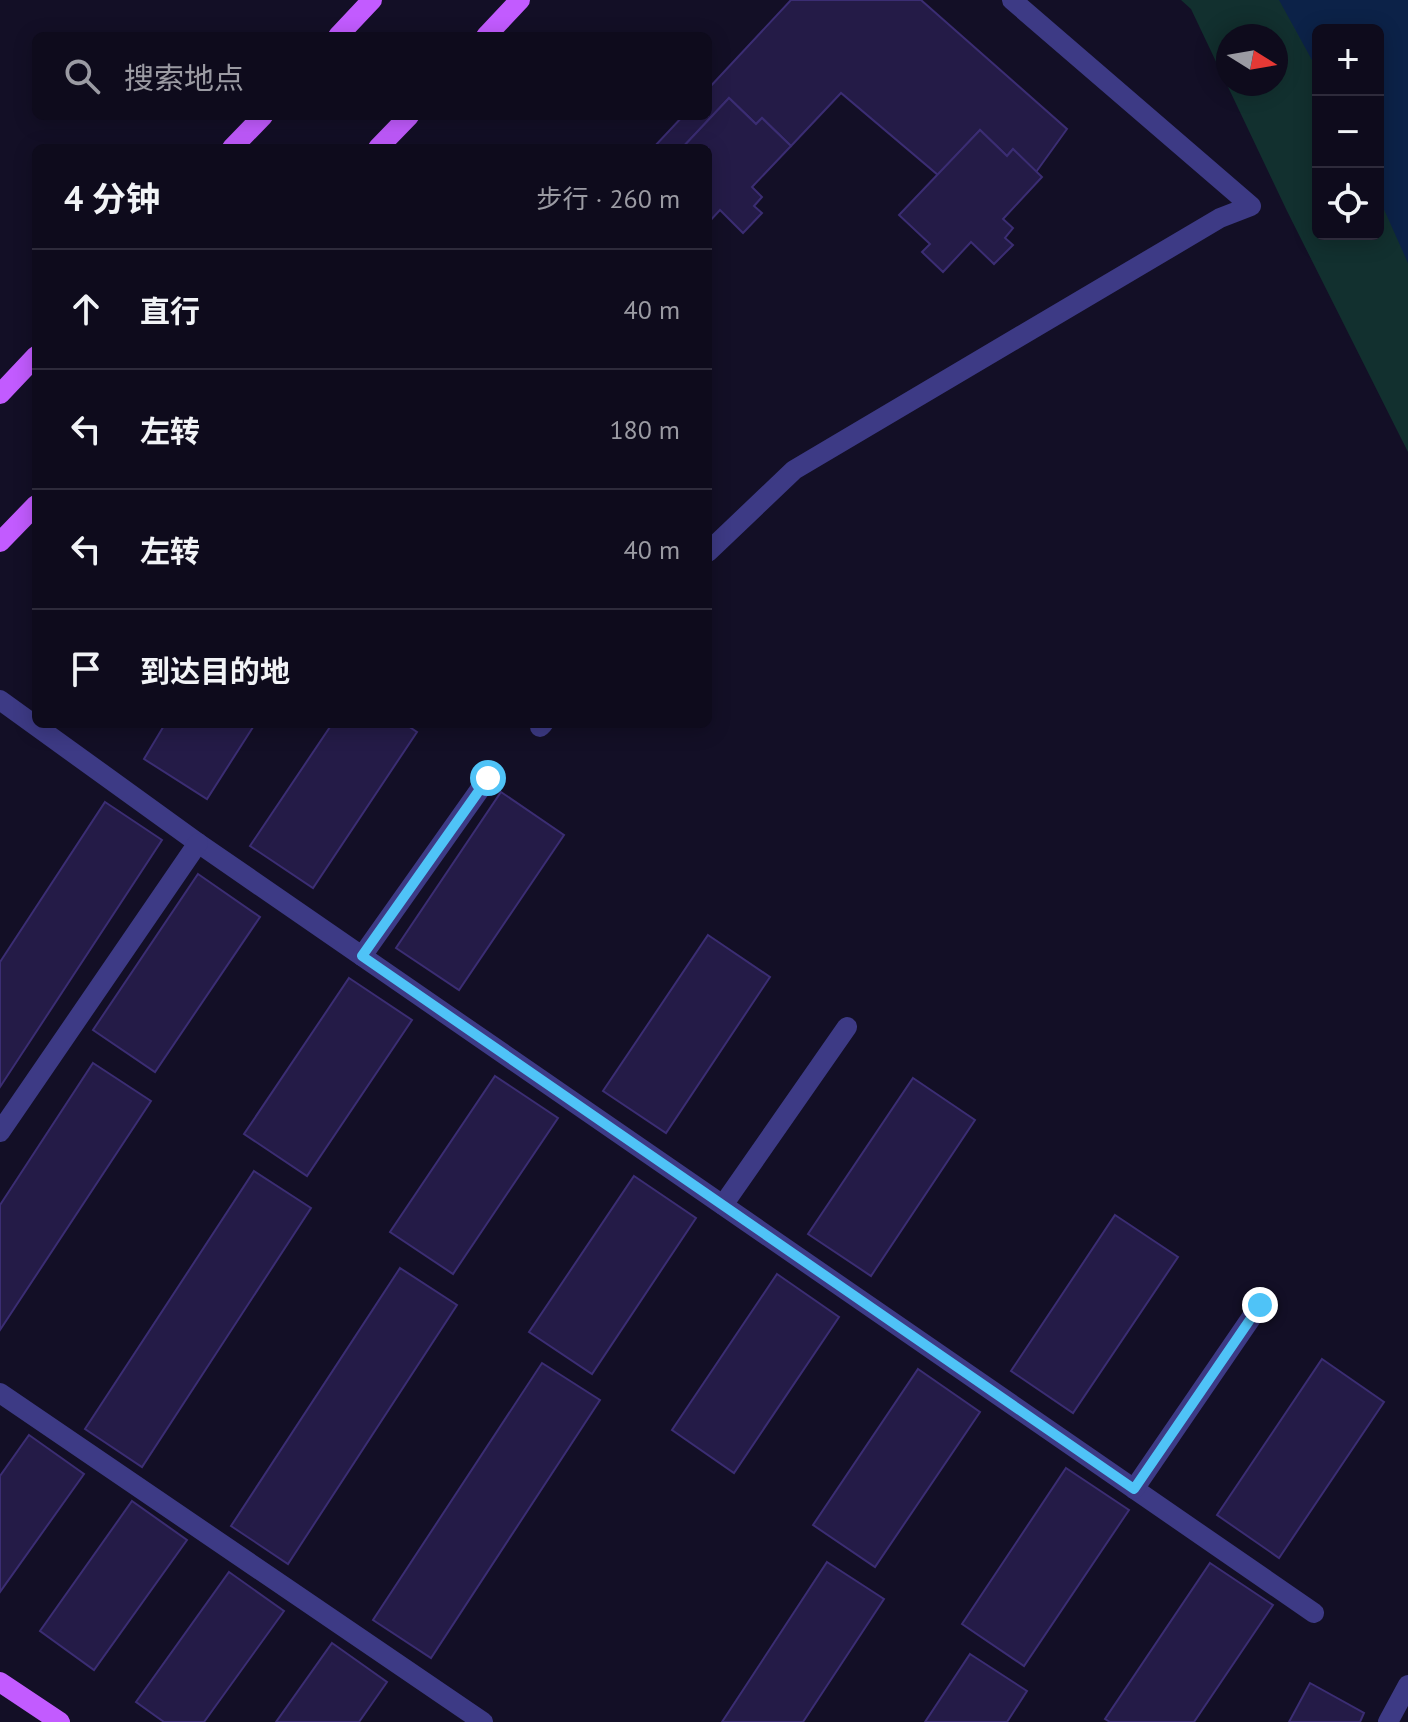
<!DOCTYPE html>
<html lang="zh">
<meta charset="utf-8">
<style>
:root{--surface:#0e0b1c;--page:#171425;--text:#f1f3f6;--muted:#9b9ba3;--line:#2e2b3b}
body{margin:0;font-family:"PT Sans","Noto Sans SC",sans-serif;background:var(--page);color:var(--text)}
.controls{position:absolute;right:24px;top:24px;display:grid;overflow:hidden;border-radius:12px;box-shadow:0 4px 20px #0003}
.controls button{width:72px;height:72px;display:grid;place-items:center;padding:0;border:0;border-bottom:2px solid var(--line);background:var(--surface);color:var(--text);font:40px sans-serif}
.compass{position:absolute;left:1216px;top:24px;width:72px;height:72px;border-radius:50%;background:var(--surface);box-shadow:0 4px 20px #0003;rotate:101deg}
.stop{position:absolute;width:24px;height:24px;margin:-18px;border:6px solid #4fc3f7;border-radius:50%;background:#fff}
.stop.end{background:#4fc3f7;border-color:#fff;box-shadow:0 2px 8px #0008}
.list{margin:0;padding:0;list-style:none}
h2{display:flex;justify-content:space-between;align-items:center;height:104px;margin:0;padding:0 32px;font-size:34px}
h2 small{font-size:26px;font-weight:400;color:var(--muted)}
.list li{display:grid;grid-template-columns:52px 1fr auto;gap:24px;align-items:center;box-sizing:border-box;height:120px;padding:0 32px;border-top:2px solid var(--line)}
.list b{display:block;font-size:30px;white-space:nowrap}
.list em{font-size:26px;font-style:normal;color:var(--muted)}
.icon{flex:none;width:44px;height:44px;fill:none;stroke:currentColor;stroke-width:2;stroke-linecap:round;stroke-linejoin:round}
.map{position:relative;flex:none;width:1408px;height:1722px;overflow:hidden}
.search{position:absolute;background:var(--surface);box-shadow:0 4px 20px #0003;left:32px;top:32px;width:680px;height:88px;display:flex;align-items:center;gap:20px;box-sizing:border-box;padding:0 28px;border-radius:12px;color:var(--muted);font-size:30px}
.panel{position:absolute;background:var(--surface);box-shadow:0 4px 20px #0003;left:32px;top:144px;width:680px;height:584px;border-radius:12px}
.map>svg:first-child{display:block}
.green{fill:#12302f;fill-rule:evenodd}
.water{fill:#0c2248}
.building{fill:#241b47;stroke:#3b2d73;stroke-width:2}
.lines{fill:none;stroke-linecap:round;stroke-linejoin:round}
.minor{stroke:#3d3a85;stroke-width:20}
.major{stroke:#c25bff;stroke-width:20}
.route{stroke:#4fc3f7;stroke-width:10}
</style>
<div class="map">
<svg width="1408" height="1722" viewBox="0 0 1408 1722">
<rect width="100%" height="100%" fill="#130f26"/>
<path class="green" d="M 1181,0 L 1408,0 L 1408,452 L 1287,211 L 1191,9 ZM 1318,30 L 1378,30 L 1378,234 L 1318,234 ZM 1228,36 L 1276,36 L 1276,84 L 1228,84 Z"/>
<path class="water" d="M 1279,0 L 1408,0 L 1408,263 L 1378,196 L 1378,30 L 1318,30 L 1318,71 Z"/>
<g class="building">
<path d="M 791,0 L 921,0 L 1067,129 L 1036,172 L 1013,149 L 1007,156 L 980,130 L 938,175 L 841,93 L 791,146 L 762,118 L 756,124 L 729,98 L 682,148 L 653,148 L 683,116 L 708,116 L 708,89 Z"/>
<path d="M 729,98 L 756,124 L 762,118 L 791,146 L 752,187 L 762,197 L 754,206 L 762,213 L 743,233 L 720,210 L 708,223 L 708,148 L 682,148 Z"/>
<path d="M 980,130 L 1007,156 L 1013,149 L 1042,177 L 1003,219 L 1013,228 L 1005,238 L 1013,245 L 994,264 L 971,242 L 943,272 L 922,252 L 930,244 L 899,215 Z"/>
<path d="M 165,724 L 255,724 L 207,799 L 144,759 Z"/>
<path d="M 332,724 L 405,724 L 417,732 L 313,888 L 250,846 Z"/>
<path d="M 501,792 L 564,835 L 459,990 L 396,948 Z"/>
<path d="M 105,802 L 162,840 L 0,1087 L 0,962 Z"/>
<path d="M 198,874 L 260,917 L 155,1072 L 93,1030 Z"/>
<path d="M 708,935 L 770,977 L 666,1133 L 603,1091 Z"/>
<path d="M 349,978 L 412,1020 L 307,1176 L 244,1134 Z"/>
<path d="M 93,1063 L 151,1101 L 0,1330 L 0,1205 Z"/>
<path d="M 495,1076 L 558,1118 L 453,1274 L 390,1232 Z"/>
<path d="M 913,1078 L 975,1120 L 871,1276 L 808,1234 Z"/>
<path d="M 254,1171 L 311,1208 L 142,1467 L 85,1429 Z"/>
<path d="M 634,1176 L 696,1218 L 592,1374 L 529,1332 Z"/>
<path d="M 1115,1215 L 1178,1257 L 1073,1413 L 1011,1371 Z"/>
<path d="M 400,1268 L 457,1305 L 288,1564 L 231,1526 Z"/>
<path d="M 777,1274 L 839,1317 L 734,1473 L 672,1430 Z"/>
<path d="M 1322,1359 L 1384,1402 L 1279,1558 L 1217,1515 Z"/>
<path d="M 542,1363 L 600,1400 L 431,1658 L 373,1620 Z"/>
<path d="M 918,1369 L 980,1412 L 875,1567 L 813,1525 Z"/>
<path d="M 29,1435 L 84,1474 L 0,1592 L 0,1476 Z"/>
<path d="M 1066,1468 L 1129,1510 L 1024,1666 L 962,1624 Z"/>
<path d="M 132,1501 L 187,1540 L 94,1670 L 40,1631 Z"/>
<path d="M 827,1562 L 884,1599 L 803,1722 L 722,1722 Z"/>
<path d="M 1210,1563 L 1273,1605 L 1194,1722 L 1110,1722 L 1105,1719 Z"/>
<path d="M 229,1572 L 284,1611 L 204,1722 L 164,1722 L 136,1702 Z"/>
<path d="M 332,1643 L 387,1682 L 359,1722 L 276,1722 Z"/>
<path d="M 970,1654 L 1027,1691 L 1007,1722 L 925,1722 Z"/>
<path d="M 1310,1683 L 1364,1713 L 1360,1722 L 1289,1722 Z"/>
</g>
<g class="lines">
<g class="minor">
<path d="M 708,552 L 794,470 L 1220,218 L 1251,206 L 1012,0"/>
<path d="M 0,700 L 198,843 L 1314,1613"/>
<path d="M 540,727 L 543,724"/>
<path d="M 362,956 L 488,778"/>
<path d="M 0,1132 L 198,843"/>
<path d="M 723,1205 L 847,1027"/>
<path d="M 0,1393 L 483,1722"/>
<path d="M 1134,1489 L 1260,1305"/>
<path d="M 1388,1722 L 1408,1685"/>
</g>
<g class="major">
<path d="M 338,36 L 372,0"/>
<path d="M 486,36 L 520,0"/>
<path d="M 232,148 L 263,116"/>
<path d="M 378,148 L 409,116"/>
<path d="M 0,394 L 36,356"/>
<path d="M 0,542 L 36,505"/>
<path d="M 0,1682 L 60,1722"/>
</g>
</g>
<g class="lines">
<path class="route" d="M 488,778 L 362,956 L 1134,1489 L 1260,1305"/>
</g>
</svg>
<div class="controls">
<button>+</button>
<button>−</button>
<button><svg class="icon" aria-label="locate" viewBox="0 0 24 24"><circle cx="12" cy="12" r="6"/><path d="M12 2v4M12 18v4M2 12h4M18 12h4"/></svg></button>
</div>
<svg class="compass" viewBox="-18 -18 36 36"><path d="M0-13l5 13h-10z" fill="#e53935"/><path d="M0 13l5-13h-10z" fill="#9b9ba3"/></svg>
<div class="stop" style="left:488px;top:778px"></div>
<div class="stop end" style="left:1260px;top:1305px"></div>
<div class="search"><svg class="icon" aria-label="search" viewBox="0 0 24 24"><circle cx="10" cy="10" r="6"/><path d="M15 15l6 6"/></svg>搜索地点</div>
<section class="panel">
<h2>4 分钟<small>步行 · 260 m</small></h2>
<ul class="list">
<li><svg class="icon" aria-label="ahead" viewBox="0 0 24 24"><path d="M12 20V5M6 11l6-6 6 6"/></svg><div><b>直行</b></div><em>40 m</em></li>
<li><svg class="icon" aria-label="left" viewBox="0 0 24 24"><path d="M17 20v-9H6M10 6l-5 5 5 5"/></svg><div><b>左转</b></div><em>180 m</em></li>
<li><svg class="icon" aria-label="left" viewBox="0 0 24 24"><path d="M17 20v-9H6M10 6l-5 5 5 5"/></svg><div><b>左转</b></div><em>40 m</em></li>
<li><svg class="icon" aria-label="arrive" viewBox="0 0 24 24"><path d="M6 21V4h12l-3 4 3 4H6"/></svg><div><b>到达目的地</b></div></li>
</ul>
</section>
</div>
